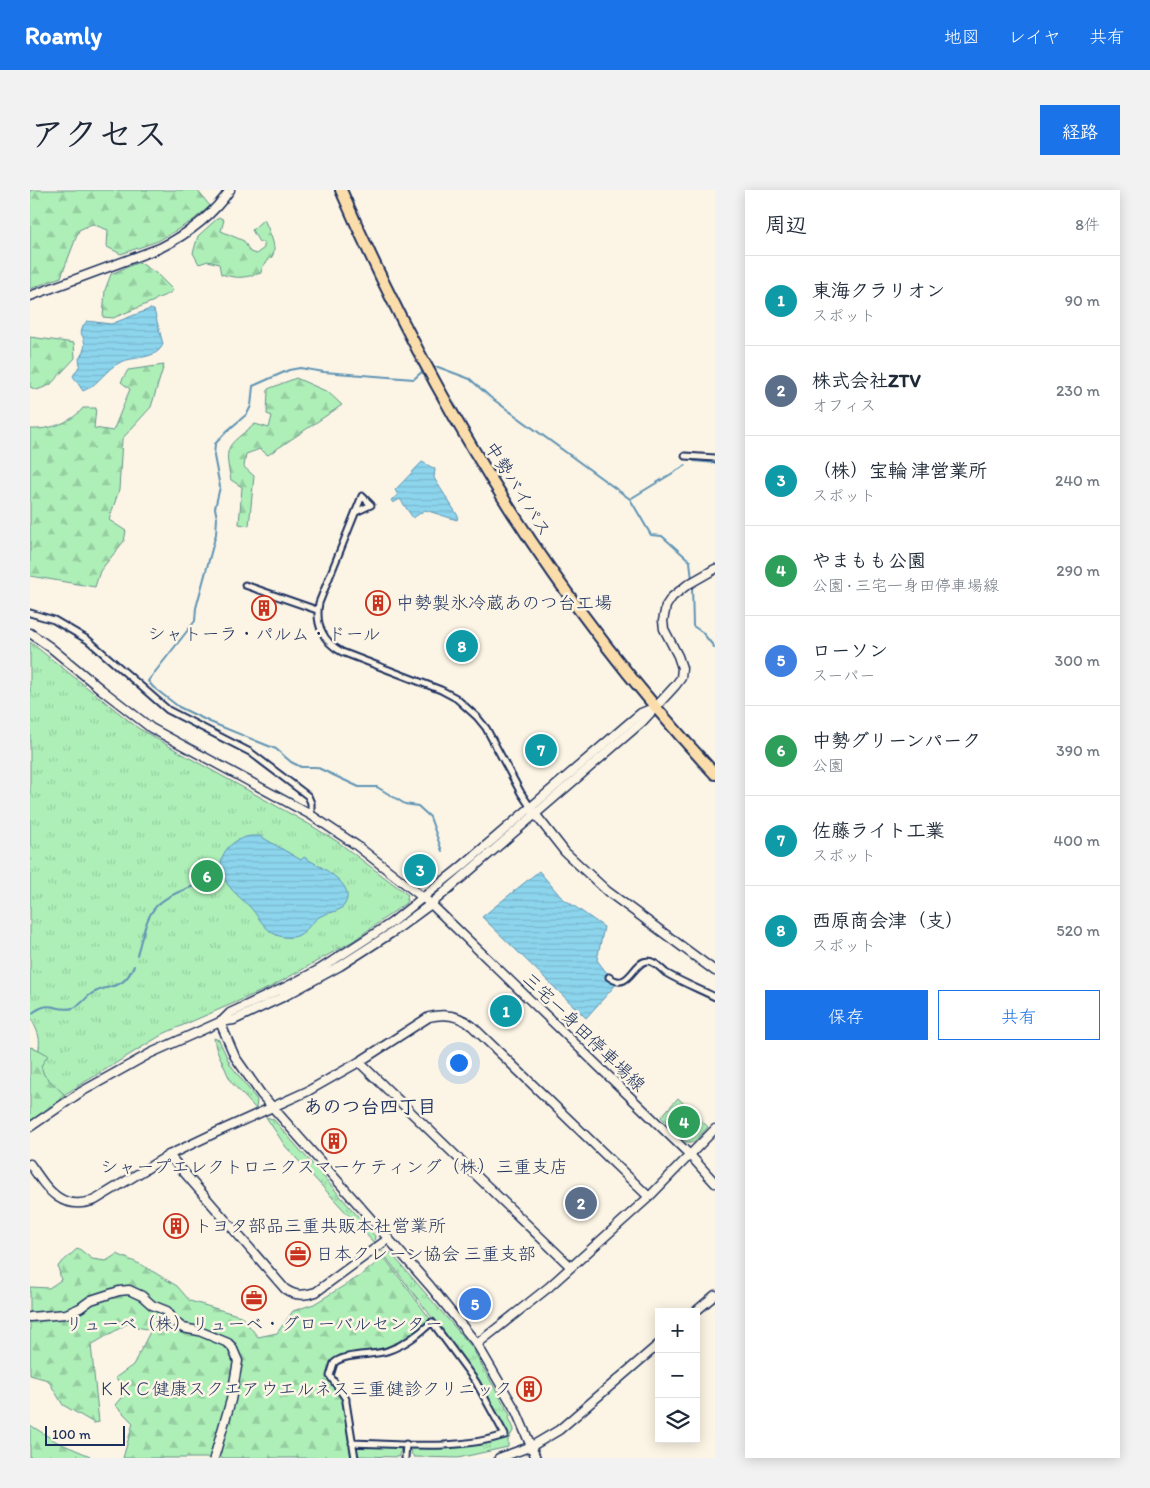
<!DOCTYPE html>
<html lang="ja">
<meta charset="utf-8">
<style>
:root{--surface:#fff;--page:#f2f2f3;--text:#1f2937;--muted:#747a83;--line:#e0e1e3;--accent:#1a73e8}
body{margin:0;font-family:Itim,"Klee One",sans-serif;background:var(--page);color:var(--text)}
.controls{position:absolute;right:15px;bottom:15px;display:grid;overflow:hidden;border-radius:0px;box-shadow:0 2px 12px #0003}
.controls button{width:45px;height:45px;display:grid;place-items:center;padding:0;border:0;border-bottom:1px solid var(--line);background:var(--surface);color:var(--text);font:25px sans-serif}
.scale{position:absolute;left:15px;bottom:12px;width:80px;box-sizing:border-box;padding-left:5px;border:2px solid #1b2f5e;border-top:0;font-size:14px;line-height:18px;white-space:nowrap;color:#1b2f5e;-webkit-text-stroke:4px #fcf5e5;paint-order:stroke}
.you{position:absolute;left:428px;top:872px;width:18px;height:18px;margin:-12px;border:4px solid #fff;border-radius:50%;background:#1a73e8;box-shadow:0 0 0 8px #1a73e833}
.badge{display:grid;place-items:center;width:32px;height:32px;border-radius:50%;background:var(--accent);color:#fff;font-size:16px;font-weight:700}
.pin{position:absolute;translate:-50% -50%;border:2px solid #fff;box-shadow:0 1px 5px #0006}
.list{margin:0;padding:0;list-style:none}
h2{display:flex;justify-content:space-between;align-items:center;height:65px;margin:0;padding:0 20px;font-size:21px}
h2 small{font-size:16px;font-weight:400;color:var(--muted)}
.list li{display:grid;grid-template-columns:32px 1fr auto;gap:15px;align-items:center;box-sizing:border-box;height:90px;padding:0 20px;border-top:1px solid var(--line)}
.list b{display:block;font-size:19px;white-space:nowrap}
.list p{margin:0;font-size:16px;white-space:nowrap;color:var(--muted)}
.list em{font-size:16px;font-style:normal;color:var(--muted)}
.actions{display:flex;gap:10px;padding:15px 20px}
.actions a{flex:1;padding:11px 0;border:1px solid var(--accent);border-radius:0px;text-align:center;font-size:18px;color:var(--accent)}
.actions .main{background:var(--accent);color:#fff}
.icon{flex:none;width:28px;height:28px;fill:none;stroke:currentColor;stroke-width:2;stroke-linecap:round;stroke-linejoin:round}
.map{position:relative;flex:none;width:685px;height:1268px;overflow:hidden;border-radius:0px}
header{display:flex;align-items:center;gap:30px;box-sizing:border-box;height:70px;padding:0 25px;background:var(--accent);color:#fff}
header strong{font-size:24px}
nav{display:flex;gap:28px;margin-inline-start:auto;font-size:18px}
.intro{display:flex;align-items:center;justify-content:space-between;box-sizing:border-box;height:120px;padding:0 30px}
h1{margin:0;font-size:35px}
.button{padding:12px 22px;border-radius:0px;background:var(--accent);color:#fff;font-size:18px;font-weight:700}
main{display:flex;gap:30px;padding:0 30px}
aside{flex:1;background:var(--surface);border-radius:0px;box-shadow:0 2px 12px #0003}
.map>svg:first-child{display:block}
.grass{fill:url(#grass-tufts);stroke:#648f8a}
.forest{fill:url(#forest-firs);stroke:#648f8a}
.water{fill:url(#water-rules);stroke:#5f93b4}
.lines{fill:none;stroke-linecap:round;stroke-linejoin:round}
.stream{stroke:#5f93b4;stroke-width:2}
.street-casing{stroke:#1b2f5e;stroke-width:9}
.secondary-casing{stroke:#1b2f5e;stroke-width:11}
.highway-casing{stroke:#1b2f5e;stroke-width:14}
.street{stroke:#fcf5e5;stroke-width:5}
.secondary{stroke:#fcf5e5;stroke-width:8}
.highway{stroke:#fbddab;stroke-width:10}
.labels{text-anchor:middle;stroke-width:5;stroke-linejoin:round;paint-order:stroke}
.street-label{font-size:18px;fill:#1b2f5e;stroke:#fcf5e5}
.poi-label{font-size:18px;fill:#1b2f5e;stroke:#fcf5e5;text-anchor:start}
.neighbourhood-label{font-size:19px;font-weight:bold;fill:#1b2f5e;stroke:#fcf5e5}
</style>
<header>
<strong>Roamly</strong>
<nav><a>地図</a><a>レイヤ</a><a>共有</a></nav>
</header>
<div class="intro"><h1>アクセス</h1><a class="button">経路</a></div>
<main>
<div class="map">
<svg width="685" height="1268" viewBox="0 0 685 1268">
<defs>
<pattern id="grass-tufts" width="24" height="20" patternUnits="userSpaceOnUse" patternTransform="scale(1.25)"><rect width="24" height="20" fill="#aeefb7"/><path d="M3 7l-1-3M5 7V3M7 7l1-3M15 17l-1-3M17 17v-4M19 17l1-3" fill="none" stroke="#95cda0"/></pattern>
<pattern id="forest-firs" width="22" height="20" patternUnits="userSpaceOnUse" patternTransform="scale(1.25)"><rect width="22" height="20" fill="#aeefb7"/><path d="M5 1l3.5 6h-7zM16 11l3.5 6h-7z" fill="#95cda0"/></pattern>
<pattern id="water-rules" width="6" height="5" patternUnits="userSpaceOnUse" patternTransform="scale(1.25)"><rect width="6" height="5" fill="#8cd5ed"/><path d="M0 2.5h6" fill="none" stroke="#78b7ce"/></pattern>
</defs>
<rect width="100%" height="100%" fill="#fcf5e5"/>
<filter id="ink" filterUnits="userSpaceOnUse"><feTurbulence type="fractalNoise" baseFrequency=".02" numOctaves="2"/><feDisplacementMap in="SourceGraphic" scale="10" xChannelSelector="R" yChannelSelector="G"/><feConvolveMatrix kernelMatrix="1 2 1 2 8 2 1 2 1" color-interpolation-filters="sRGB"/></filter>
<g filter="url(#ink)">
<g class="grass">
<path d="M 0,452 L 108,538 L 156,566 L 277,633 L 308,652 L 378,705 L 376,713 L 323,751 L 241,797 L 135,843 L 27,909 L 3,878 C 11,855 13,849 0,827 Z"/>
<path d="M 184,848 L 189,850 L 200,874 L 227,910 L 226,919 L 201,892 L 186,858 Z"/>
<path d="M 648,908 L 678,937 L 664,952 L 656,952 L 631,927 Z"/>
<path d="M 236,927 L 243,929 L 345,1046 L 344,1053 L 256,957 Z"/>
<path d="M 352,1062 L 360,1062 L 441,1156 L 480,1225 L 479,1228 L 484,1239 L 478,1250 L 478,1257 L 428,1268 L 384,1267 L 381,1263 L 383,1257 C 416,1258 447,1258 479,1246 L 432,1167 Z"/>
<path d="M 328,1256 L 368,1257 L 371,1260 L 368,1267 L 330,1266 L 326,1264 L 325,1259 Z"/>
</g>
<g class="forest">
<path d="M 0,0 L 167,0 L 180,16 L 162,31 L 128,51 L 91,64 L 77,57 L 78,40 L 62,34 L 49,40 L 31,87 L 0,99 Z"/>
<path d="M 189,27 L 194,30 L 191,41 L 214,51 L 220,62 L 226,64 L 234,58 L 234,53 L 229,52 L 222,40 L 234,29 C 237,36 245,53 244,60 C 244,71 231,72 231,83 C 214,88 208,89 191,84 L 189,74 L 178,71 L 169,74 L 163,63 L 168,46 Z"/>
<path d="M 109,72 L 127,84 L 143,100 C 139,106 129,106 124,111 L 83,128 L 73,127 L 75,100 L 81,84 Z"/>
<path d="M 0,147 L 44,153 L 45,168 L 20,195 L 7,200 L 0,197 Z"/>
<path d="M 134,175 L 121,217 L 92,249 L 89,300 L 79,330 L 96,341 L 94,351 L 70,381 L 65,397 L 0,386 L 0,239 C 19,240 41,233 53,218 L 66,218 L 64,238 L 83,241 L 100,199 L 91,192 L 98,180 Z"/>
<path d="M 266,188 L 298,202 L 312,215 L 238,265 L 230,259 L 216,264 L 214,277 L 224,286 L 219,336 L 209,334 L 212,297 L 201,290 C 193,254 198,256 225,234 L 239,238 L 242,226 L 237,224 L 238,199 Z"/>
<path d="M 0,857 L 7,859 L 18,865 L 11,876 L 14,885 L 37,907 L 0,934 Z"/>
<path d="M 48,1058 L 62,1069 L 76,1071 L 87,1064 L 112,1075 L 147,1096 L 160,1111 L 211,1126 L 228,1147 L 247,1143 L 263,1121 L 284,1114 L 330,1086 L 354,1067 L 401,1130 L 382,1148 L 354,1158 L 310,1165 L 303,1170 L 298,1176 L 297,1187 L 313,1211 L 321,1268 L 93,1268 L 103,1233 L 85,1215 L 95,1203 L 92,1195 L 85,1188 L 103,1175 L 121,1140 L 107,1137 L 102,1131 L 61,1155 L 69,1232 L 64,1233 L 33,1215 L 18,1190 L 0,1185 L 0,1097 L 19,1098 L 31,1090 L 28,1076 Z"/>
<path d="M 0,1235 L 27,1252 L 60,1266 L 59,1268 L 0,1268 Z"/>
</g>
<g class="water">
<path d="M 120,119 L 124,120 L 133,154 C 127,170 104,166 91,172 C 75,179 70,194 53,201 L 43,186 L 50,175 L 49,169 C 55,159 57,154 51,143 L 53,136 L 57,131 L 81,134 Z"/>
<path d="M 392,272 L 405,279 L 404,288 L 428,326 L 427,330 L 395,320 L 383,328 L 370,309 L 363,313 L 361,310 L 368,305 L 365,300 Z"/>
<path d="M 221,646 L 230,646 L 271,670 L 274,667 C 288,676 327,693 315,714 C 310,723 297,722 289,727 C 277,736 273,750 254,747 C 237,745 231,730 221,718 C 212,709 201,701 195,690 C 183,669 199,649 221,646 Z"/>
<path d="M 509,681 L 531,707 L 574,737 L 567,770 L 576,782 L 590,790 L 556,828 L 452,727 Z"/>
</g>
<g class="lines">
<g class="stream">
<path d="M 401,177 L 408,177 L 440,189 L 460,207 L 600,309 L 621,345 L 632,346 L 660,371 L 662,390"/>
<path d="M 395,179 L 384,189 L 294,182 L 270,178 L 259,180 L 223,196 L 221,216 L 217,224 L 197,241 L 185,254 L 184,266 L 190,297 L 185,318 L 187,328 L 186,344 L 166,418 L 165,431 L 118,491 L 123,497 L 149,517 L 180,532 L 246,559 L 261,572 L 271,577 L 286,577 L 329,597 L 347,597 L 375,614 L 388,616 L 400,627 L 412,661"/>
<path d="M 664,271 L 685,273"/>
<path d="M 600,309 L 656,275"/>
<path d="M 662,395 L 663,436 L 672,442 L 685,458"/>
<path d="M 175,692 L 194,685"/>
<path d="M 107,765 C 120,717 120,712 169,694"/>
<path d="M 0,825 C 21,807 25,823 43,818 C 50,817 55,808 61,804 C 82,792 92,802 104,776"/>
</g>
<defs>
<g id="street">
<path d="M 655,266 L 685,268"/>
<path d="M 326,322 L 341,315 L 332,306 L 289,413 C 285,434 293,452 312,462 L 411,500 L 426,508 L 447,527 L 456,538 L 491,603 L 501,618"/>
<path d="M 215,395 L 287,420"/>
<path d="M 0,423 L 24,430 L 58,450 L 138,520 L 220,562 L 278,606 L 281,613 L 281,625"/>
<path d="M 579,787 C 599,802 603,772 617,771 C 624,770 631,779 636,783 C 651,792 669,799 685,807"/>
<path d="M 322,1253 C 373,1254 426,1261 475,1245 L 446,1192 L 402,1132 C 388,1145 375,1155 357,1161 C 342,1166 315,1163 304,1173 L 300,1186 L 316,1209 L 316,1212 L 325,1268"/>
<path d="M 375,1268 L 376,1254"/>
</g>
<g id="secondary">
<path d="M 0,106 L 130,58 C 158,44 182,26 200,0"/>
<path d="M 0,443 L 20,457 L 72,500 L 121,538 L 281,625 L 326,655 L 401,714 L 660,965 L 685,993"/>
<path d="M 502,620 L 535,662 L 577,701 L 685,781"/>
<path d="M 192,831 L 200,823 L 256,797 L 290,779 L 361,733 L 431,677 L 599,533 L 611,523 L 623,518"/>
<path d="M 190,832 L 205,867 L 231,904 L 400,1096 L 447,1154 L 486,1221 L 506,1268"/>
<path d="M 329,872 L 541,1077"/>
<path d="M 0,937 L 51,902 L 121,863 L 190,832 L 204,830 L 253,807 L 310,776 L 363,742 L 401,714 L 612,532 L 645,496 L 651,488 L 652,478 L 648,466 L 634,439 L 633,431 L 636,416 L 642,407 L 657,395 L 685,379"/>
<path d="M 139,965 L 255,1099 C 265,1106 274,1106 286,1102 L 358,1049"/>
<path d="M 0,974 C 17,999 31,1022 65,1010 L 139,965 L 185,943 L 278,901 L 329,872 L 399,827 C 415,823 429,825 442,836 L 619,1007 L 519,1097 L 447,1154"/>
<path d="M 619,1007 L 685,939"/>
<path d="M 665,1122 L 685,1105"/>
<path d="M 0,1127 L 36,1124 L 50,1118 L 61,1110 L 89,1101 L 99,1100 L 112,1106 L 122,1115 L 137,1121 L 145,1132 L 153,1138 L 169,1141 L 198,1153 L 202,1157 L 208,1171 L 201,1210 L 184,1268"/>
<path d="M 469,1268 L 502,1256 L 529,1240 L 629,1154"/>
</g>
<path id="highway" d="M 311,0 C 404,213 526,414 685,584"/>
</defs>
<use href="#street" class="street-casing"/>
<use href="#secondary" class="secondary-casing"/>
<use href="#highway" class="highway-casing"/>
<use href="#street" class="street"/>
<use href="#secondary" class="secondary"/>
<use href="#highway" class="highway"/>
</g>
</g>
<defs>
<symbol id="building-ring" viewBox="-11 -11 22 22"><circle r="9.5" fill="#fcf5e5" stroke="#c8321e" stroke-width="1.5"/><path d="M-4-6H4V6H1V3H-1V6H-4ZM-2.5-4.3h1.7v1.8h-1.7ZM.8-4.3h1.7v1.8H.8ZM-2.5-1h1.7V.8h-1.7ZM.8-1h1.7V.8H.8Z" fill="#c8321e"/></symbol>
<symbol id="office-ring" viewBox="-11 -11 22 22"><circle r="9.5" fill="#fcf5e5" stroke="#c8321e" stroke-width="1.5"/><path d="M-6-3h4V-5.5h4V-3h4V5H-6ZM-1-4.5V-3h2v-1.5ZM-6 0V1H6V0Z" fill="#c8321e"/></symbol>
</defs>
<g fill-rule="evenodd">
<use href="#building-ring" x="334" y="399" width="28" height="28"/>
<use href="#building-ring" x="220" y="404" width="28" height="28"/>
<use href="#building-ring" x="290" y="937" width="28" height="28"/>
<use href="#building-ring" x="132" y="1022" width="28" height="28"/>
<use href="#office-ring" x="254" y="1050" width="28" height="28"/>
<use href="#office-ring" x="210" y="1094" width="28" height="28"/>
<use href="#building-ring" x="485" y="1185" width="28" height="28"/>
</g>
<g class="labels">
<g class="street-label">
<text transform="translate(488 299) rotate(58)" y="6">中勢バイパス</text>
<text transform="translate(554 842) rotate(44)" y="6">三宅一身田停車場線</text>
</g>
<g class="poi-label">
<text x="366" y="419">中勢製氷冷蔵あのつ台工場</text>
<text x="234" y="450" text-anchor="middle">シャトーラ・パルム・ドール</text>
<text x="304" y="983" text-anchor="middle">シャープエレクトロニクスマーケティング（株）三重支店</text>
<text x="164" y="1042">トヨタ部品三重共販本社営業所</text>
<text x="286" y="1070">日本クレーン協会 三重支部</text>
<text x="224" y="1140" text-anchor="middle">リューベ（株）リューベ・グローバルセンター</text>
<text x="482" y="1205" text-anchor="end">ＫＫＣ健康スクエアウエルネス三重健診クリニック</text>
</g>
<g class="neighbourhood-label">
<text x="340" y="923">あのつ台四丁目</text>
</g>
</g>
</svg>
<div class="controls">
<button>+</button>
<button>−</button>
<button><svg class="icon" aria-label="layers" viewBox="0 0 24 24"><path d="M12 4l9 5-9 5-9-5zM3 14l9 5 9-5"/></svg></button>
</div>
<div class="scale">100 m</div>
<div class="you"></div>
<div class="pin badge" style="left:476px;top:821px;background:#0f9aa8">1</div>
<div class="pin badge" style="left:551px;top:1013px;background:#5c6f8a">2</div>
<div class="pin badge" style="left:390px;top:680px;background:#0f9aa8">3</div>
<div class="pin badge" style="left:654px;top:932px;background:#2e9e5b">4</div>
<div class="pin badge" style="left:445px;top:1114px;background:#3f7fe0">5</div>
<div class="pin badge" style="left:177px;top:686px;background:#2e9e5b">6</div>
<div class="pin badge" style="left:511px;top:560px;background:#0f9aa8">7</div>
<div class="pin badge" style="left:432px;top:456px;background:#0f9aa8">8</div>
</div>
<aside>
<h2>周辺<small>8件</small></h2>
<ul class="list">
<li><span class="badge" style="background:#0f9aa8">1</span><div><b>東海クラリオン</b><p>スポット</p></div><em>90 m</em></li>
<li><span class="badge" style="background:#5c6f8a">2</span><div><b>株式会社ZTV</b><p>オフィス</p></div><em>230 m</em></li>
<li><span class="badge" style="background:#0f9aa8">3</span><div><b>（株）宝輪 津営業所</b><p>スポット</p></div><em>240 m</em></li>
<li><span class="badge" style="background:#2e9e5b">4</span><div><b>やまもも公園</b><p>公園 · 三宅一身田停車場線</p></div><em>290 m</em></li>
<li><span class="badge" style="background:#3f7fe0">5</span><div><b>ローソン</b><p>スーパー</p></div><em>300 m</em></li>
<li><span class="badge" style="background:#2e9e5b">6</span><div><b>中勢グリーンパーク</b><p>公園</p></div><em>390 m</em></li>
<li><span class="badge" style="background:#0f9aa8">7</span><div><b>佐藤ライト工業</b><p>スポット</p></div><em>400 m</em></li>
<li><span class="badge" style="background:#0f9aa8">8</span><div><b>西原商会津（支）</b><p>スポット</p></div><em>520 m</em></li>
</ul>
<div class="actions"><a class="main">保存</a><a>共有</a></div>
</aside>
</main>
